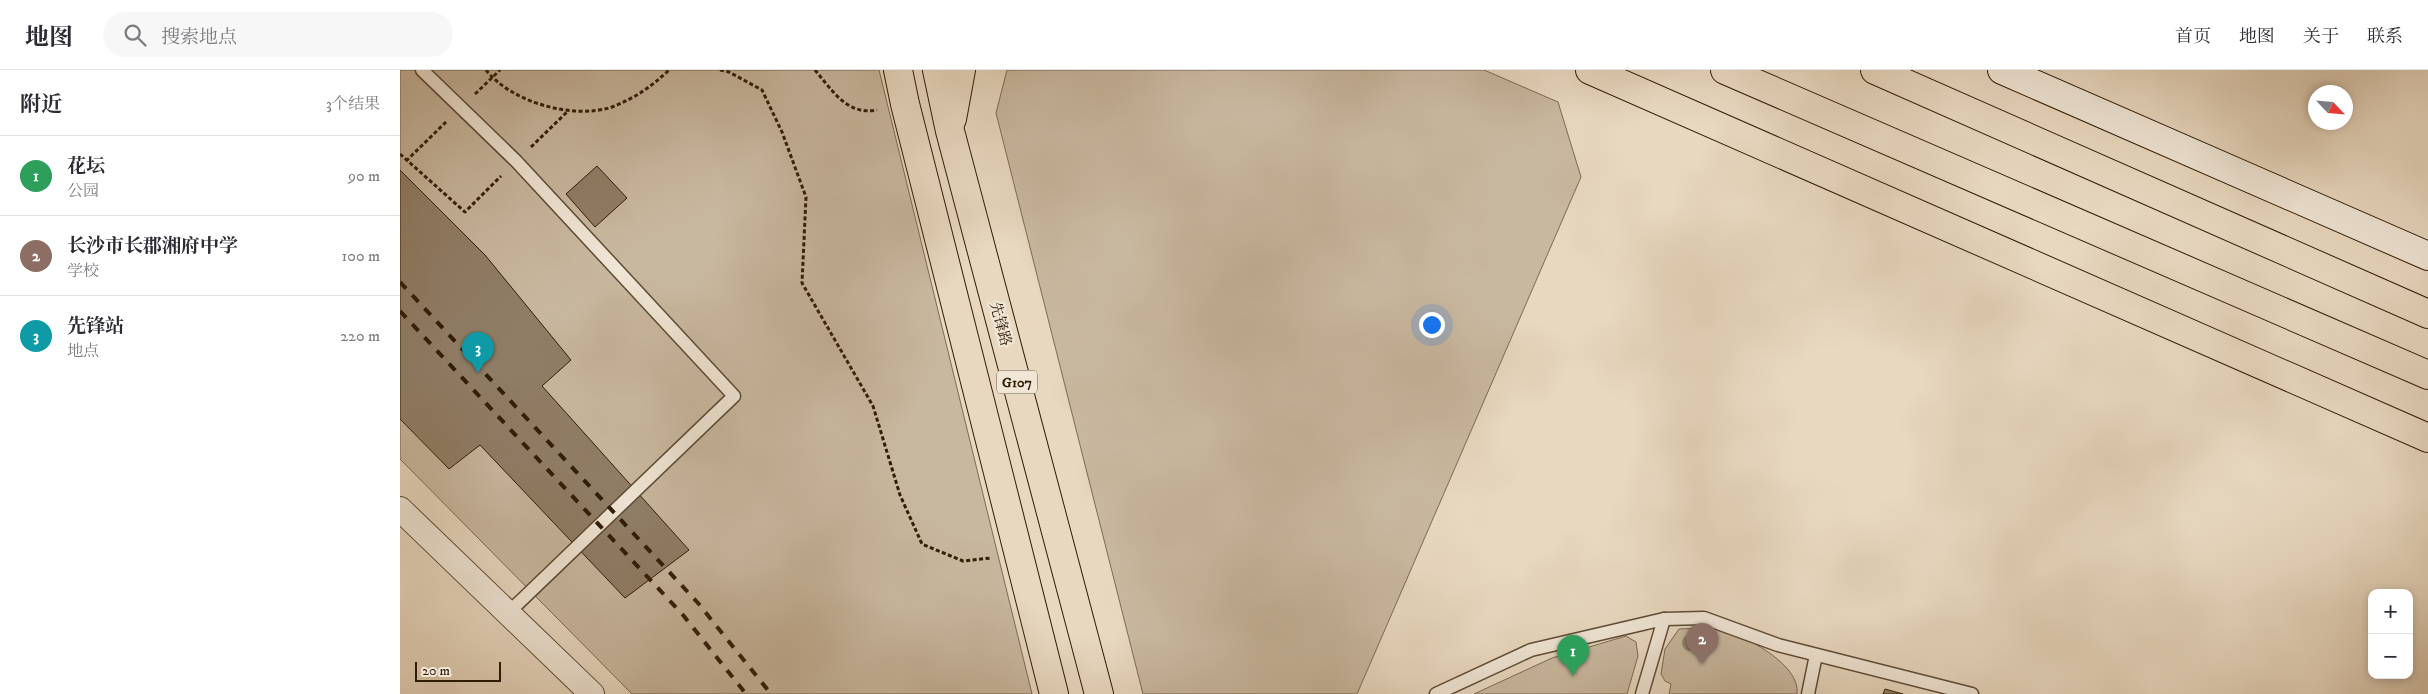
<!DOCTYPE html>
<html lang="zh">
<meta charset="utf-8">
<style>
:root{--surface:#fff;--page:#f7f7f7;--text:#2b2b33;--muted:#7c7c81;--line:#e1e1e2;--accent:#8f2418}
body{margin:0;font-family:"IM FELL DW Pica","Noto Serif SC",serif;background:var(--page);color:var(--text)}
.controls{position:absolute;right:15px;bottom:15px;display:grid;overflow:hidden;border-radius:10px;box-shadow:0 2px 8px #0003}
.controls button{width:45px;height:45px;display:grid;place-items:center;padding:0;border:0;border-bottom:1px solid var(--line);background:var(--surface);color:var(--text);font:25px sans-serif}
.compass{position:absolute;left:1908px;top:15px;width:45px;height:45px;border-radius:50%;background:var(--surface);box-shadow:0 2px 8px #0003;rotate:116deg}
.scale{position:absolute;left:15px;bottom:12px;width:86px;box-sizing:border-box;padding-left:5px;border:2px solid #301c06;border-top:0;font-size:14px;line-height:18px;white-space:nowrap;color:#301c06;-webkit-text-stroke:4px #f0e6d6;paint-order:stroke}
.you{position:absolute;left:1031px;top:254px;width:18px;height:18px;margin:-12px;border:4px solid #fff;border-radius:50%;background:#1a73e8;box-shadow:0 0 0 8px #1a73e833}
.badge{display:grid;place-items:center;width:32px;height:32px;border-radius:50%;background:var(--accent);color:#fff;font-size:16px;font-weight:700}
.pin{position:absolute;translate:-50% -41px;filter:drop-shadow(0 1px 2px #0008)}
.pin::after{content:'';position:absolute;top:26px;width:18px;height:15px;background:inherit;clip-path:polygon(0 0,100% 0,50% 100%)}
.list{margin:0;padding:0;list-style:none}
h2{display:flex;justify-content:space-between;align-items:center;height:65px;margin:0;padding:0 20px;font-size:21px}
h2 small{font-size:16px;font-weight:400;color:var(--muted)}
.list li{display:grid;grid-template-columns:32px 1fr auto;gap:15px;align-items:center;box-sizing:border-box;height:80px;padding:0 20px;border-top:1px solid var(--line)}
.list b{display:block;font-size:19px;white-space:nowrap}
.list p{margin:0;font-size:16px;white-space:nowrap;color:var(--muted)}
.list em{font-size:16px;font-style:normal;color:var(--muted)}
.icon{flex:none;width:28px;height:28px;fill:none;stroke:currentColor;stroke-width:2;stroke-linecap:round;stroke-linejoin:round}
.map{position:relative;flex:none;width:2028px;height:624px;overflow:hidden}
header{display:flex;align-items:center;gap:30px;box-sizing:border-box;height:70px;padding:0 25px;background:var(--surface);border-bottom:1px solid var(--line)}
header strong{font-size:24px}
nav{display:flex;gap:28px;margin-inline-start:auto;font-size:18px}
.search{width:350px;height:45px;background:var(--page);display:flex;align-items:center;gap:12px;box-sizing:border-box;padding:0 18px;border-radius:28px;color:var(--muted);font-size:19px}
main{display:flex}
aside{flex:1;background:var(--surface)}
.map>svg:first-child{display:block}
.green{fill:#c9b8a0;stroke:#7c6a53}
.building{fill:#907e67;stroke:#301c06}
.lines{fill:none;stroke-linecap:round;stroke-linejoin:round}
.lane-casing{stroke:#5e4b34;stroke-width:15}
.street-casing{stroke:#5e4b34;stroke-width:26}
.secondary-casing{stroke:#301c06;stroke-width:30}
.primary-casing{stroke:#301c06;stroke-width:30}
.path{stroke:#301c06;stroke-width:3;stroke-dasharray:4 2.5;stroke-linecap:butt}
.lane{stroke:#f0e6d6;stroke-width:12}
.street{stroke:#f0e6d6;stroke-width:24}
.secondary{stroke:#f0e6d6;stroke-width:28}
.primary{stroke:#e8d8c0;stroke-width:28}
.rail{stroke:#301c06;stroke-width:4;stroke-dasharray:9 9;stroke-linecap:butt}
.tree{fill:#9c8a73}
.labels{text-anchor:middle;stroke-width:4.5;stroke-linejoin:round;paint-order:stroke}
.shield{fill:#f0e6d6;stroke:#6a5944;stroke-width:1}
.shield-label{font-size:14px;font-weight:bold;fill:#301c06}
.street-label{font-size:15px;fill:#301c06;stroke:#f0e6d6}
</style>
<header>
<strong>地图</strong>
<div class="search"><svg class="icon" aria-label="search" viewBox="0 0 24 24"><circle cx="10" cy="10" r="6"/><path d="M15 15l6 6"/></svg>搜索地点</div>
<nav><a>首页</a><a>地图</a><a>关于</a><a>联系</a></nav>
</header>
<main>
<aside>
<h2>附近<small>3个结果</small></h2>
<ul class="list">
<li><span class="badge" style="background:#2e9e5b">1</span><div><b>花坛</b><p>公园</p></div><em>90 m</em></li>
<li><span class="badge" style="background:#8d6e63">2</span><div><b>长沙市长郡湘府中学</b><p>学校</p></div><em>100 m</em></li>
<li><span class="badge" style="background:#0f9aa8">3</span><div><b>先锋站</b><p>地点</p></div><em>220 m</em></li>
</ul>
</aside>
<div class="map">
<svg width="2028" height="624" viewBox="0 0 2028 624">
<rect width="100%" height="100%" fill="#e8d8c0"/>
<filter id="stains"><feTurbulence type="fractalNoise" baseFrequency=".004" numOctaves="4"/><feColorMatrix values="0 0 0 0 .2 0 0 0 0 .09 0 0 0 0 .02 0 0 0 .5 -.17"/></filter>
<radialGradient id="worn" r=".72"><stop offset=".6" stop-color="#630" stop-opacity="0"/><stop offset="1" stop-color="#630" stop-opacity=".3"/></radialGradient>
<g class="green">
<path d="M 0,0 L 479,0 L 632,624 L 232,624 L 0,389 Z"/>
<path d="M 607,0 L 1084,0 L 1158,32 L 1181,107 L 957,624 L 743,624 L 596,43 Z"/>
<path d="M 1304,558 C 1312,559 1321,559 1328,561 C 1350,569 1401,596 1397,624 L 1269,624 L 1271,614 L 1265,611 L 1261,604 L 1265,579 L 1279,559 Z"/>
<path d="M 1226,566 L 1236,572 L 1238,586 L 1227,624 L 1074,624 L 1152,588 Z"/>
</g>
<g class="building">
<path d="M 197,96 L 227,128 L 195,157 L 166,124 Z"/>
<path d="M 0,100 L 85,185 L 171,290 L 142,316 L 289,480 L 225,528 L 80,375 L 49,399 L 0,349 Z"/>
<path d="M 1485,619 L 1503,624 L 1483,624 Z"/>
</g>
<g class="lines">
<defs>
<g id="lane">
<path d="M 22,0 L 116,91 L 334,326 L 107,544"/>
<path d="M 1036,624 L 1131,580 L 1264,549 L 1304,548 L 1378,575 L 1572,624"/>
<path d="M 1242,624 L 1264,549"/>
<path d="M 1408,624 L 1416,585"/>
</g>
<path id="street" d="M 0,439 L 192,624"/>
<path id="secondary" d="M 1602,0 L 2028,186"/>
<g id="primary">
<path d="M 498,0 L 505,34 L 654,624"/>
<path d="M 537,0 L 550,61 L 699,624"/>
<path d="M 1190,0 L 2028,368"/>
<path d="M 1325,0 L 2028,305"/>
<path d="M 1475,0 L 2028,244"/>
<path d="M 552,49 L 561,0"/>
</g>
</defs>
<use href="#lane" class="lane-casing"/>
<use href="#street" class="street-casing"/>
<use href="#secondary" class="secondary-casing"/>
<use href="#primary" class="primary-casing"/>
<g class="path">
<path d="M 86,0 C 111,32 173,50 212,37 C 235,28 251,17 269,0"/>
<path d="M 320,0 L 329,2 L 362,20 L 382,62 L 406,127 L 402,213 L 473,336 L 500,425 L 522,474 L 563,491 L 591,488"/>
<path d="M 415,0 C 432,20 447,46 477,40"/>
<path d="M 75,24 L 100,0"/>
<path d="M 131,77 L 168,41"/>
<path d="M 0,84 L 65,142 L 101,106"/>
<path d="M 6,91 L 46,52"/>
</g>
<use href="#lane" class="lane"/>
<use href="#street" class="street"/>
<use href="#secondary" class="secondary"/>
<use href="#primary" class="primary"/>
<g class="rail">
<path d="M 0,212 L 298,533 L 371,624"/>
<path d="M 0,241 L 283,545 L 346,624"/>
</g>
</g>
<circle class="tree" cx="1290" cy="573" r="8"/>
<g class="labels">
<rect class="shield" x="597" y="300.5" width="40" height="23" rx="4"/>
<g class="shield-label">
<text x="617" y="317">G107</text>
</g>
<g class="street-label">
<text transform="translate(601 254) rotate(75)" y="5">先锋路</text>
</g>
</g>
<rect width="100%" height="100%" filter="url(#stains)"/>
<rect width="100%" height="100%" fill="url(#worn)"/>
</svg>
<div class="controls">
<button>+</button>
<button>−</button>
</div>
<svg class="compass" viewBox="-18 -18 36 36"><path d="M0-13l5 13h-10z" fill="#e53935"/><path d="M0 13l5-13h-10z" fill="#7c7c81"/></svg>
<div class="scale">20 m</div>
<div class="you"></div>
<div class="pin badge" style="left:1173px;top:606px;background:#2e9e5b">1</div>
<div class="pin badge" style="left:1302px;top:594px;background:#8d6e63">2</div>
<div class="pin badge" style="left:78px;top:303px;background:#0f9aa8">3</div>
</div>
</main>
